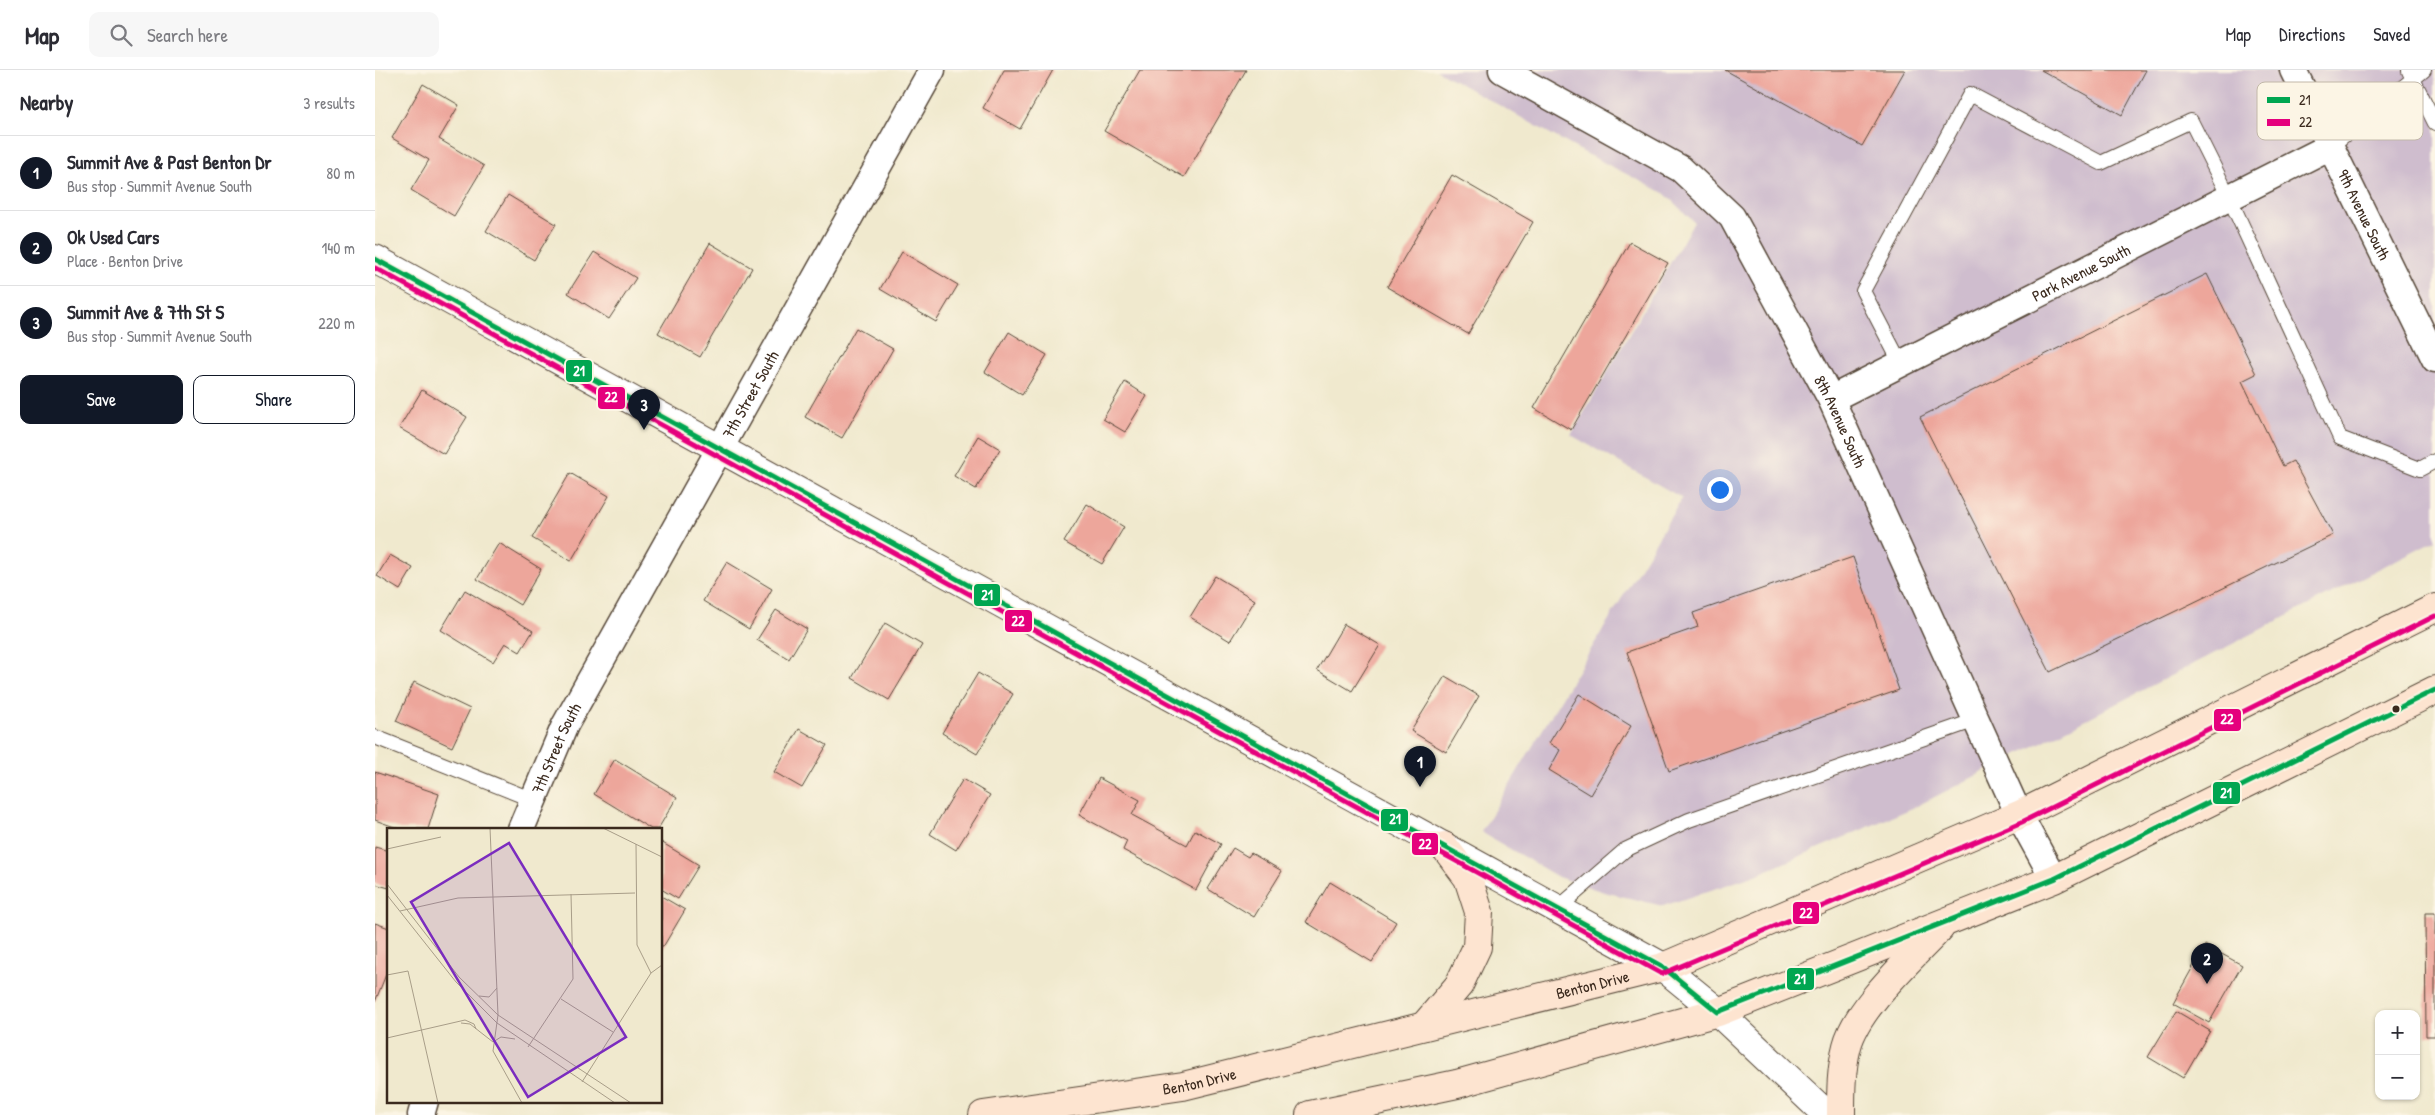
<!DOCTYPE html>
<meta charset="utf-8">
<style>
:root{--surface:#fff;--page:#f7f7f7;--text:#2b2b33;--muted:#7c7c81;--line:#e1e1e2;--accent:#111827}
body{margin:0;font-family:"Patrick Hand",sans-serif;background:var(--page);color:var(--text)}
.controls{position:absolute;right:15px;bottom:15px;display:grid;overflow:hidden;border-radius:10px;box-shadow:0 1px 4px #0004}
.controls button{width:45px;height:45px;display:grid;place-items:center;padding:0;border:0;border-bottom:1px solid var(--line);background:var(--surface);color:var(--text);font:25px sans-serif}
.you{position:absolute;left:1344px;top:419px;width:18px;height:18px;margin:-12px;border:4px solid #fff;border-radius:50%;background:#1a73e8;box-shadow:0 0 0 8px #1a73e833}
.badge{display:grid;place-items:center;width:32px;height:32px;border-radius:50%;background:var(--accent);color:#fff;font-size:16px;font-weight:700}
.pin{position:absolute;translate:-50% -41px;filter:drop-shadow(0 1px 2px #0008)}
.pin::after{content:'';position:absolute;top:26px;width:18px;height:15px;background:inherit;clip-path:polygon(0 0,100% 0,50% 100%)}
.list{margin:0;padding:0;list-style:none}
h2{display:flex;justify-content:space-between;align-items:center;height:65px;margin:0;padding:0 20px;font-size:21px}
h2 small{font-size:16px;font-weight:400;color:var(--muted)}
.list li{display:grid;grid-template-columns:32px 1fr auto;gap:15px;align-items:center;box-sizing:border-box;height:75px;padding:0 20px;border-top:1px solid var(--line)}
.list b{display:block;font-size:19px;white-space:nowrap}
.list p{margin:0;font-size:16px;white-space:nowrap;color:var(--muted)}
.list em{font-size:16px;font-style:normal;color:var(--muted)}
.actions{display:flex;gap:10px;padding:15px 20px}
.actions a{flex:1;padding:11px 0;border:1px solid var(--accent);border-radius:10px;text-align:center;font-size:18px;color:var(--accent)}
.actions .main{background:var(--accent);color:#fff}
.icon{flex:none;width:28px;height:28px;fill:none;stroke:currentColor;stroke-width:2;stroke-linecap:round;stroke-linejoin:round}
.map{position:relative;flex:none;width:2060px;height:1045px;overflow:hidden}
header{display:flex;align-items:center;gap:30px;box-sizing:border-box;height:70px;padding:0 25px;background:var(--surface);border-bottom:1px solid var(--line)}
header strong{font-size:24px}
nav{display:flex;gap:28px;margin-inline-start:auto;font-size:18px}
.search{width:350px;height:45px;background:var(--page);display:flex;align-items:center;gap:12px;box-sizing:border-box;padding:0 18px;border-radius:10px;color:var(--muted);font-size:19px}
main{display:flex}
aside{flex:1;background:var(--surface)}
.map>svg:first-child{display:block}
.industrial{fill:#cfbdce}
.building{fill:#eda69b}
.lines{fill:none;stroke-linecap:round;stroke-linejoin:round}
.service-casing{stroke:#564738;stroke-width:16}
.minor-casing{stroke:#564738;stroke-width:29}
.tertiary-casing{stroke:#564738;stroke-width:30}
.secondary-casing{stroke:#564738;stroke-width:30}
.service{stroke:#fff;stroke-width:14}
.minor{stroke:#fff;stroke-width:26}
.tertiary{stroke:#fff;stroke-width:28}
.secondary{stroke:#fde4d0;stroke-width:28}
.bus-1-casing{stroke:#fcf5e5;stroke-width:9}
.bus-2-casing{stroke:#fcf5e5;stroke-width:9}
.bus-1{stroke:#00a651;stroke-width:5}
.bus-2{stroke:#e5007d;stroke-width:5}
.bus-dot{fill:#3b2a1e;stroke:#fcf5e5;stroke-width:2}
.labels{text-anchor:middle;stroke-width:4;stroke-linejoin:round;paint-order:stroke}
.street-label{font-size:16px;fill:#3b2a1e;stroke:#fcf5e5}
.inset-road{fill:none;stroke:#a89d88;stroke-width:1}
.view{fill:#7b2cbf;fill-opacity:0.15;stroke:#7b2cbf;stroke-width:2.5}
.inset-edge{fill:none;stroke:#3b2a1e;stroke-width:2.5}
.key{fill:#fcf5e5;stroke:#c2b8a9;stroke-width:1}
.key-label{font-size:14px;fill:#3b2a1e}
.line-badge{stroke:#fcf5e5;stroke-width:2}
.badge-label{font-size:14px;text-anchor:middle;font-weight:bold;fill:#fff}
</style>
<header>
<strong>Map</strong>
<div class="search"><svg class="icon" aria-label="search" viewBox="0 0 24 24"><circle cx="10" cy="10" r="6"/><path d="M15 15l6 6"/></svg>Search here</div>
<nav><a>Map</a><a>Directions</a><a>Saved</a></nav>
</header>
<main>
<aside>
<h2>Nearby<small>3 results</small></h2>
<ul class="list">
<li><span class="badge">1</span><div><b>Summit Ave &amp; Past Benton Dr</b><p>Bus stop · Summit Avenue South</p></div><em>80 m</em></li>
<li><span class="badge">2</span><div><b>Ok Used Cars</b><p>Place · Benton Drive</p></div><em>140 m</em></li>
<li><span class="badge">3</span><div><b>Summit Ave &amp; 7th St S</b><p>Bus stop · Summit Avenue South</p></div><em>220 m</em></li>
</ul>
<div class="actions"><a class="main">Save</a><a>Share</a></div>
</aside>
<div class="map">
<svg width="2060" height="1045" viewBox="0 0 2060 1045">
<rect width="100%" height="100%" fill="#fcf5e5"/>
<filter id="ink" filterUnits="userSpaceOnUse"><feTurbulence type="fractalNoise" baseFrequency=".02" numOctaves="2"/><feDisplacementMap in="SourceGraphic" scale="10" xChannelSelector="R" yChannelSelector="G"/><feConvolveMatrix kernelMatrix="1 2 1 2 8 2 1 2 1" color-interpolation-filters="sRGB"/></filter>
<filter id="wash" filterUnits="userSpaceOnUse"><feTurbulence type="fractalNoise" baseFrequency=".0096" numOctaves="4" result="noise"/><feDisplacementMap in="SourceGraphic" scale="20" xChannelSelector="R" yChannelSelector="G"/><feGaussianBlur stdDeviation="1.12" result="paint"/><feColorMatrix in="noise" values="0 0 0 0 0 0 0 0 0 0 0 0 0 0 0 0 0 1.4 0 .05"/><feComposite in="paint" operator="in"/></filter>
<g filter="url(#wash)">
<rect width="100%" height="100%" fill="#f0e9ce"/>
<path class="industrial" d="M 1061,0 L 2060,0 L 2060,470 L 1542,736 L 1381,805 L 1288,836 L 1229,822 L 1183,807 L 1106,762 L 1307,428 L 1196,365 L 1319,152 L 1289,123 L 1206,81 Z"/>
<g id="blocks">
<g class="building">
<path d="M 629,0 L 678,0 L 645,59 L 608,38 Z"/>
<path d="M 765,0 L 871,0 L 809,107 L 729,61 Z"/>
<path d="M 1350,0 L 1530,0 L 1487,76 Z"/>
<path d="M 1666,0 L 1771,0 L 1747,45 Z"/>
<path d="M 48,14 L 84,35 L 64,69 L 109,96 L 79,146 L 36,120 L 54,90 L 17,68 Z"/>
<path d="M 1077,105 L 1158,152 L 1093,264 L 1012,217 Z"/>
<path d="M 133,125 L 181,154 L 159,190 L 111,161 Z"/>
<path d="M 1255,172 L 1293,193 L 1196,360 L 1159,338 Z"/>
<path d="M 335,173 L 377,198 L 325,287 L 283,263 Z"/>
<path d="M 219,182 L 261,208 L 234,249 L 193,223 Z"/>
<path d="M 527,182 L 583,215 L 561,252 L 505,219 Z"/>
<path d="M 1832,204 L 1881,304 L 1867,311 L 1908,396 L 1918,391 L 1958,465 L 1675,602 L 1545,347 Z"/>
<path d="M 481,258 L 518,279 L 467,368 L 430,347 Z"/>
<path d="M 634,262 L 672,285 L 647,325 L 610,302 Z"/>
<path d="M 750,312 L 772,326 L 750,362 L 728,349 Z"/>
<path d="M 47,320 L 92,347 L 69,384 L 24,358 Z"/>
<path d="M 603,366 L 625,379 L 601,419 L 579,406 Z"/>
<path d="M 195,403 L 234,426 L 196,491 L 157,468 Z"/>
<path d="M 712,434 L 749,457 L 727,494 L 689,472 Z"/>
<path d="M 124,473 L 166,499 L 145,535 L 102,509 Z"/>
<path d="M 15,485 L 38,498 L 25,520 L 2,506 Z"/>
<path d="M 1478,487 L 1524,620 L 1294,701 L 1252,582 L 1323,557 L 1318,543 Z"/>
<path d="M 352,492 L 397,519 L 374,559 L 328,531 Z"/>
<path d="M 840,506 L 880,530 L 855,571 L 815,547 Z"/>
<path d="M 90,520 L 158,561 L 145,582 L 130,573 L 118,592 L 66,560 Z"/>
<path d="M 401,540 L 432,559 L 414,589 L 382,570 Z"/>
<path d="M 510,553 L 547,575 L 514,630 L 477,608 Z"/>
<path d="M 969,554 L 1005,575 L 977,621 L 942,600 Z"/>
<path d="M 603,603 L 638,624 L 602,684 L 567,663 Z"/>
<path d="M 1070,606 L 1104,626 L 1071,682 L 1036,661 Z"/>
<path d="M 39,612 L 95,639 L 77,677 L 21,651 Z"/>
<path d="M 1204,624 L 1256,656 L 1215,725 L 1174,700 L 1185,680 L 1174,673 Z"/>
<path d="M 424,659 L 452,675 L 427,718 L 399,702 Z"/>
<path d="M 240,689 L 302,727 L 283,759 L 276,759 L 219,724 Z"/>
<path d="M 0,702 L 64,724 L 53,759 L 25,759 L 0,750 Z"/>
<path d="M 724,708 L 765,730 L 757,745 L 812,775 L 820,760 L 846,774 L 821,820 L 748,780 L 752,771 L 704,745 Z"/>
<path d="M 588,709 L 615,725 L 581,780 L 555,764 Z"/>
<path d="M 286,772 L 324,795 L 303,829 L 286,819 Z"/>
<path d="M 0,777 L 14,781 L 14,818 L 0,814 Z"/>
<path d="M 858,778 L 873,787 L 876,783 L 907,801 L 879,847 L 833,819 Z"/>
<path d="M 955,812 L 1021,852 L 997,892 L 931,852 Z"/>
<path d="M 286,826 L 310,840 L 288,877 L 286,877 Z"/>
<path d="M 2050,843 L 2060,843 L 2060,966 L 2051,966 Z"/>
<path d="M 0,853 L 14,858 L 14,897 L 0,932 Z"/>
<path d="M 1830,875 L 1867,895 L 1834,953 L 1798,933 Z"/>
<path d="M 1801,941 L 1835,961 L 1808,1008 L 1773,987 Z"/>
</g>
</g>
</g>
<g filter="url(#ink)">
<use href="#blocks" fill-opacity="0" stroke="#564738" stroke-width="1"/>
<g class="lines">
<defs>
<g id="service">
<path d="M 2034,1 L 2060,53"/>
<path d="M 1956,76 L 2049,0"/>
<path d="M 1526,294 L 1488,221 L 1595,24 L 1726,93 L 1816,51 L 1854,127 L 1965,368 L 2045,399 L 2060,391"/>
<path d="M 0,667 L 158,730"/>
<path d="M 1182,839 L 1250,780 L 1314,750 L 1601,650"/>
</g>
<g id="minor">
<path id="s1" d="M 1127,0 L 1306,99 L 1357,147 L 1456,329 L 1644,745 L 1679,809"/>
<path id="s2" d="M 1918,0 L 2060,289"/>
<path id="s3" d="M 1456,329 L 1956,76"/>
<path id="s4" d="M 146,759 L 190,655 L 557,0"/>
<path d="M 46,1045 L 50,1031"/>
</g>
<path id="tertiary" d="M 0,189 L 1288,897 L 1343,942 L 1452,1045"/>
<g id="secondary">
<path d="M 1049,956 L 1084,915 L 1102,877 L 1104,842 L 1093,808 L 1069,776"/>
<path id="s5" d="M 608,1045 L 808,1016 L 1288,897 L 1644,745 L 2060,538"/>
<path d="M 935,1045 L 1082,1014 L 1343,942 L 1679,809 L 2060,620"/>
<path d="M 1466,1045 C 1466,1021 1466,999 1472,976 C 1482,937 1537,888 1565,858"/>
</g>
</defs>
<use href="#service" class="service-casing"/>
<use href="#minor" class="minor-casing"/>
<use href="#tertiary" class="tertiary-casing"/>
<use href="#secondary" class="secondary-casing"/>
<use href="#service" class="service"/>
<use href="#minor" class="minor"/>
<use href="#tertiary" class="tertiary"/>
<use href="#secondary" class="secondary"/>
<defs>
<path id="bus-1" d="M 0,189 L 1288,897 L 1343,942 L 1679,809 L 2060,620"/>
<path id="bus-2" d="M 0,198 L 1287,904 L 1647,752 L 2060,546"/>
</defs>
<use href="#bus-1" class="bus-1-casing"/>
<use href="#bus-2" class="bus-2-casing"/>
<use href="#bus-1" class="bus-1"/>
<use href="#bus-2" class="bus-2"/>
</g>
</g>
<circle class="bus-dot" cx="2021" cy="639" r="4.5"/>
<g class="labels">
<g class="street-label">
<text dy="6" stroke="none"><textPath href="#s2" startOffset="161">9th Avenue South</textPath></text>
<text dy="6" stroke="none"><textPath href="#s3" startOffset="280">Park Avenue South</textPath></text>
<text dy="6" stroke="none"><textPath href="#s4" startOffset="492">7th Street South</textPath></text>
<text dy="6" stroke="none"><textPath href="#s1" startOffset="506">8th Avenue South</textPath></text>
<text dy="6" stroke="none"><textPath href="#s4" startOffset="88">7th Street South</textPath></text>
<text dy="6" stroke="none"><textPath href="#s5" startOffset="624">Benton Drive</textPath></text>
<text dy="6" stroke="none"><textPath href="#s5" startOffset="219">Benton Drive</textPath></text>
</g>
</g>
<g transform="translate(12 758)">
<rect width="275" height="275" fill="#f0e9ce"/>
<path class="inset-road" d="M 103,0 L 111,187 L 106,223 L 135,275M 216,0 L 275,29M 249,16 L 250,117 L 264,145M 0,21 L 54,9M 0,56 L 72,149 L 111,187 L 244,275M 0,67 L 69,154 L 110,195 L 228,275M 13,83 L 71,70 L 248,65M 0,147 L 21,143 L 51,275M 92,168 L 102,169 L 110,160M 174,171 L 226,204M 74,195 L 83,196 L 106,214M 0,210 L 78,192 L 87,196 L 89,201M 106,214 L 114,209 L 128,211M 141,219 L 186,151 L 184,66M 195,254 L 264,145 L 275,137"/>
<path class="view" d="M 122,15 L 239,209 L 141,269 L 24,74 Z"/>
<rect width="275" height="275" class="inset-edge"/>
</g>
<rect x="1882" y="12" width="166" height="58" rx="8" class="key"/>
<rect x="1892" y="27" width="23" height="6" fill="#00a651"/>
<rect x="1892" y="49" width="23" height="7" fill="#e5007d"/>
<g class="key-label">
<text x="1924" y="35">21</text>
<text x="1924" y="57">22</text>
</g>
<g class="line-badge">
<rect x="190" y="289" width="28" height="24" rx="5" fill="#00a651"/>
<rect x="222" y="316" width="29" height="24" rx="5" fill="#e5007d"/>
<rect x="598" y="513" width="28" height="24" rx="5" fill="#00a651"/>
<rect x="629" y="539" width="29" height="24" rx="5" fill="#e5007d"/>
<rect x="1838" y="638" width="29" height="24" rx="5" fill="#e5007d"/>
<rect x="1837" y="711" width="29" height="24" rx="5" fill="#00a651"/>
<rect x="1005" y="738" width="29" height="24" rx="5" fill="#00a651"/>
<rect x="1036" y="762" width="28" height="24" rx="5" fill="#e5007d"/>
<rect x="1417" y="831" width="28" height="24" rx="5" fill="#e5007d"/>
<rect x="1411" y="897" width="29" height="24" rx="5" fill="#00a651"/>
</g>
<g class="badge-label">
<text x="204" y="306">21</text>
<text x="236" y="332">22</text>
<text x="612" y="530">21</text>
<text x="643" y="556">22</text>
<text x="1852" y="654">22</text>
<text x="1851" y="728">21</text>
<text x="1020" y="754">21</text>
<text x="1050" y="779">22</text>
<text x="1431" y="848">22</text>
<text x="1425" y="914">21</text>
</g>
</svg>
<div class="controls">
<button>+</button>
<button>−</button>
</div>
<div class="you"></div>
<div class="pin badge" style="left:1045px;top:717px">1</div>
<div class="pin badge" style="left:1832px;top:914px">2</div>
<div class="pin badge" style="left:269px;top:360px">3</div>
</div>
</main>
